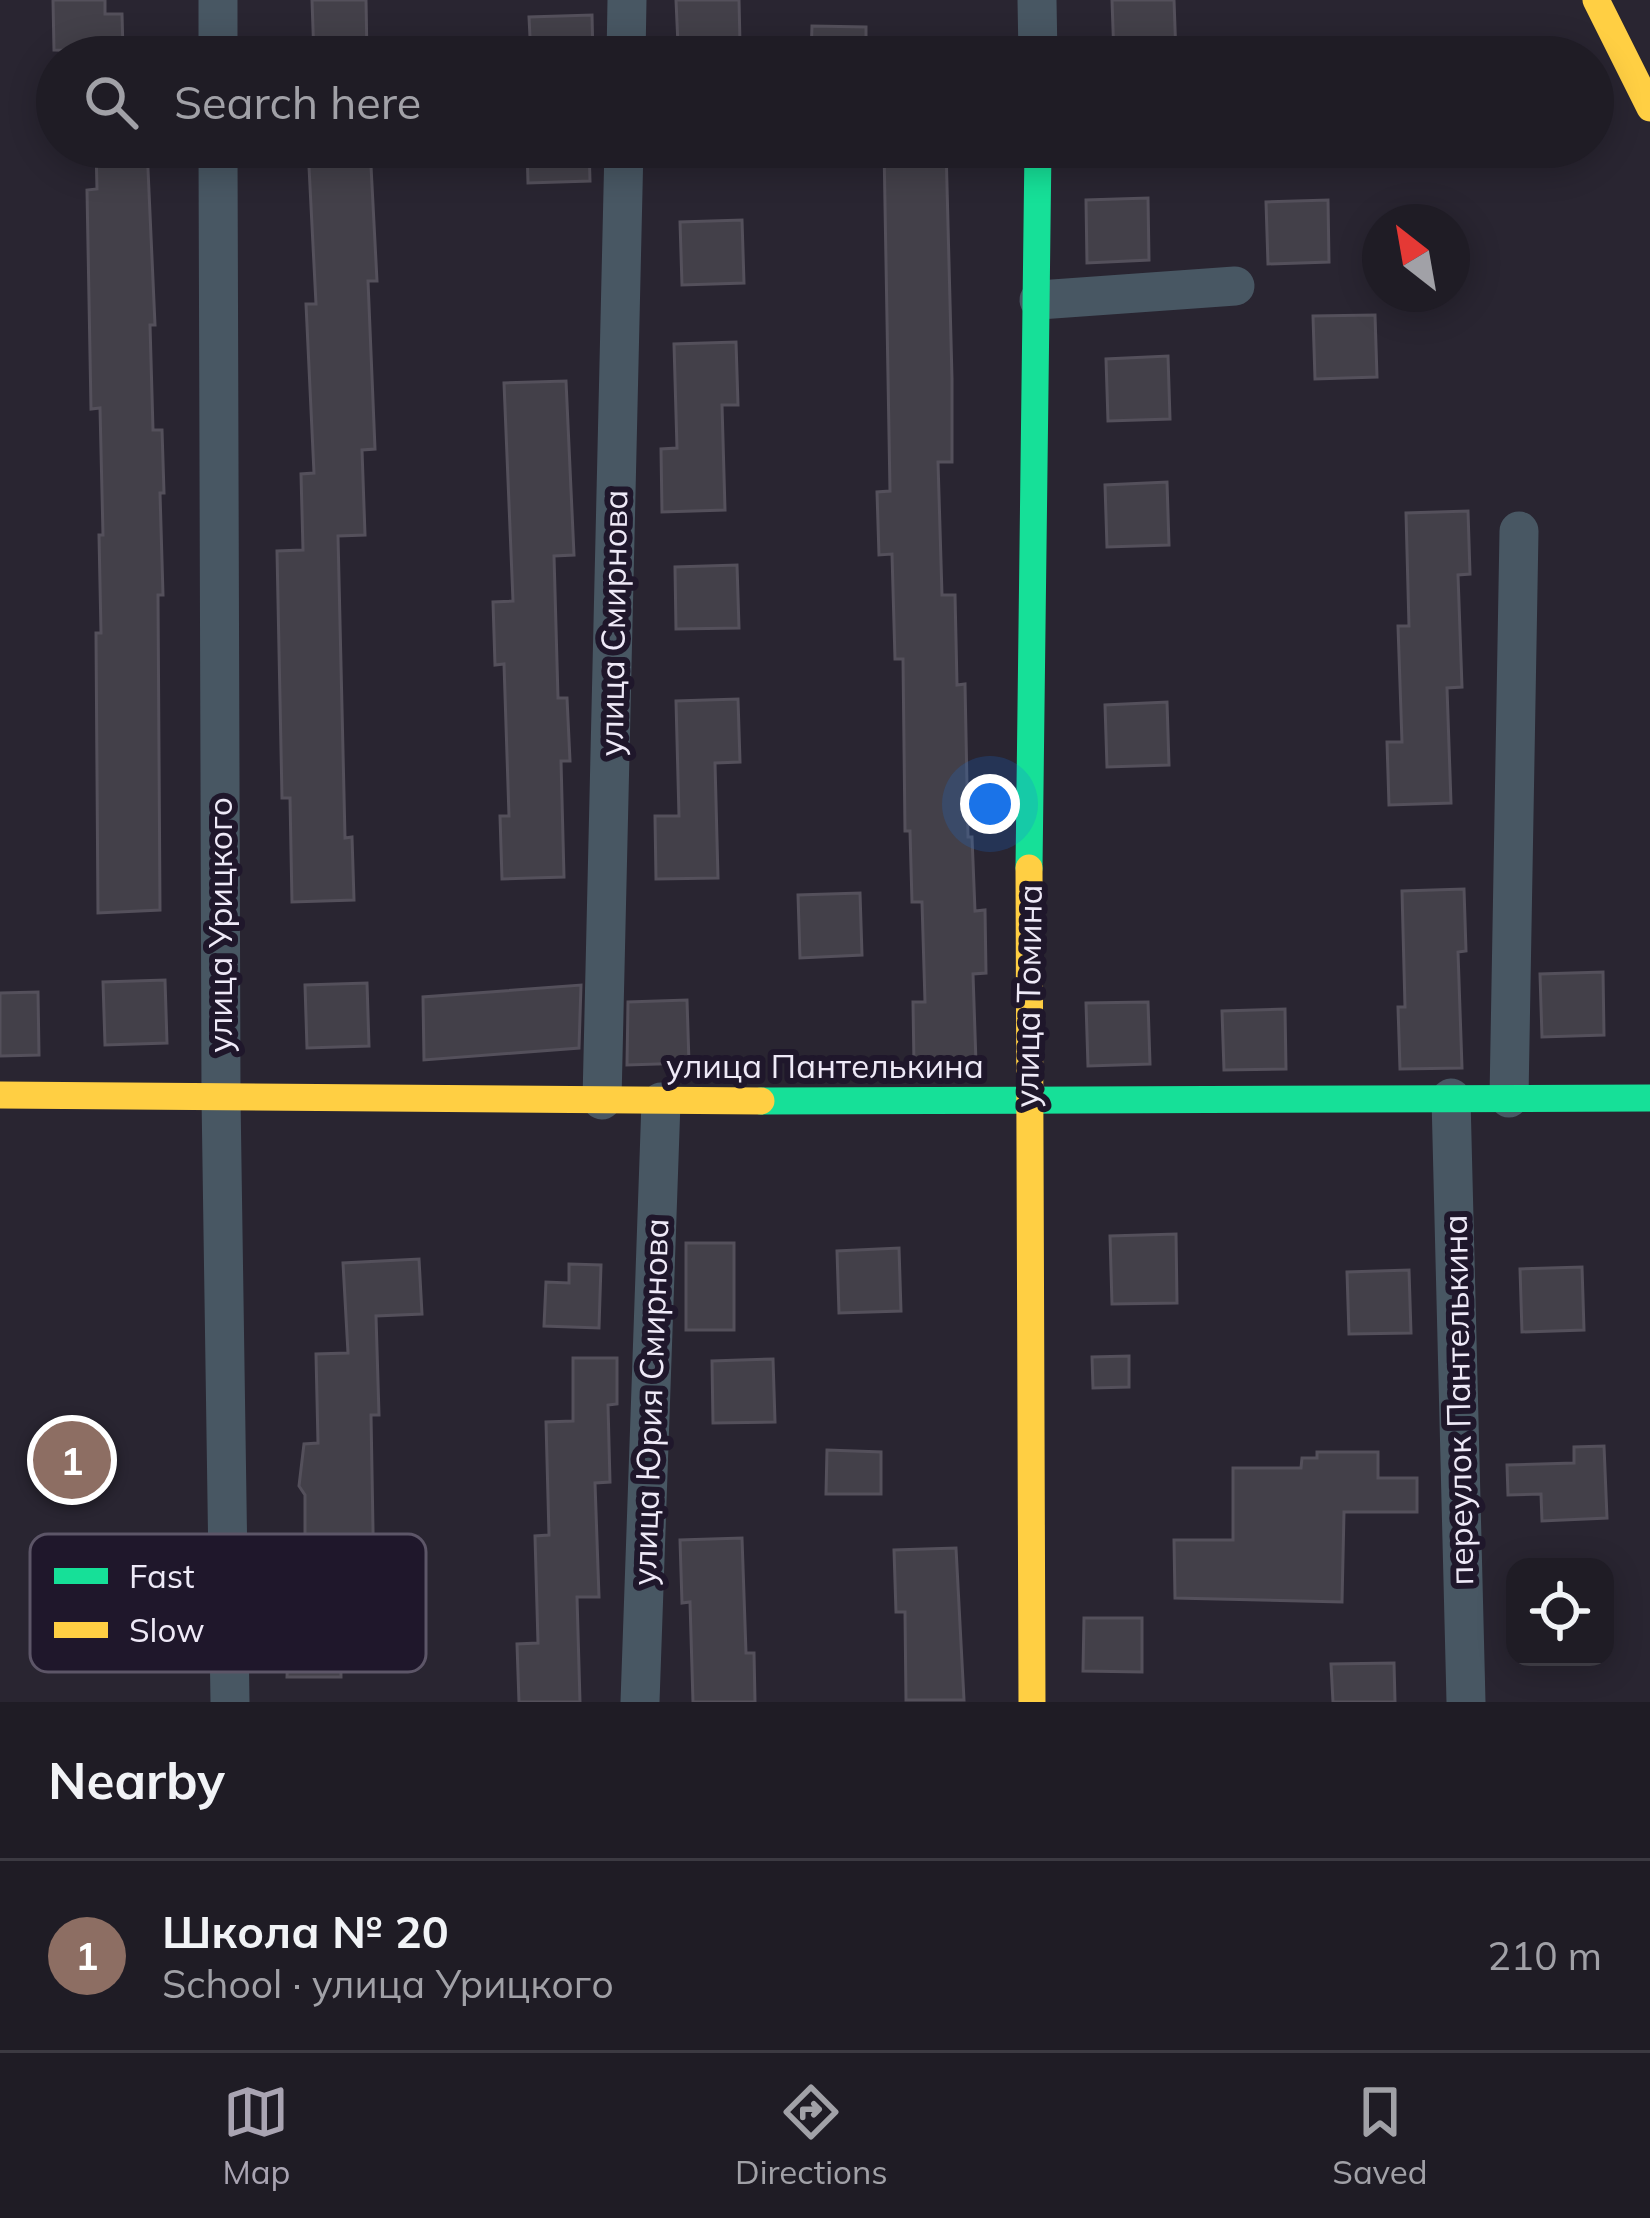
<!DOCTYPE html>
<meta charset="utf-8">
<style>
:root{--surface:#1f1c25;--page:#27252d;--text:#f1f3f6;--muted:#a1a1a7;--line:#3c3a42;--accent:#a9a4b2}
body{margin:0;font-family:Mulish,sans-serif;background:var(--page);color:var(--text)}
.controls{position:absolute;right:36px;bottom:36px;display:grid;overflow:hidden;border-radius:24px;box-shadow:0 6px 30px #0003}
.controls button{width:108px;height:108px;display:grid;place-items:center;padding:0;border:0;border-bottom:3px solid var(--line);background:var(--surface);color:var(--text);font:60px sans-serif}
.compass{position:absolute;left:1362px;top:204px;width:108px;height:108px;border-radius:50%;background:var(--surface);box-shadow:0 6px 30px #0003;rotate:329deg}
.you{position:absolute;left:990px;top:804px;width:42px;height:42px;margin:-30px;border:9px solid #fff;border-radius:50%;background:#1a73e8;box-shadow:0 0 0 18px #1a73e833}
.badge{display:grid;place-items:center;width:78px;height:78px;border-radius:50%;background:var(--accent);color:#fff;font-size:39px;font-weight:700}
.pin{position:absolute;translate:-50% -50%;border:6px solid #fff;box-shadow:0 3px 12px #0006}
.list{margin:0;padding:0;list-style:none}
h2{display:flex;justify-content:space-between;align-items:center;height:156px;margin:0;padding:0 48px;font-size:51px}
h2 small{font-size:39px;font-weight:400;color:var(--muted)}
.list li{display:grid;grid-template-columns:78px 1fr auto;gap:36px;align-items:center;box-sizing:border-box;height:192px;padding:0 48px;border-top:3px solid var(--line)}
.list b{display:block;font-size:45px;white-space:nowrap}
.list p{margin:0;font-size:39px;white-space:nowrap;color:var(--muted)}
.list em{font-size:39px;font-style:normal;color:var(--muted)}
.icon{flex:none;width:66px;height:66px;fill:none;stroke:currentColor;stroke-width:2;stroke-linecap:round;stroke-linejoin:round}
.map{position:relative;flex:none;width:1650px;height:1702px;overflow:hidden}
.search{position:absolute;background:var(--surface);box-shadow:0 6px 30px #0003;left:36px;right:36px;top:36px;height:132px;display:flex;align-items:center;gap:30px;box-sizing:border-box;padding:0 42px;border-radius:66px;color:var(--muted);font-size:45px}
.sheet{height:348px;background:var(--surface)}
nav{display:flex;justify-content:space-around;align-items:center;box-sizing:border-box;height:168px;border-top:3px solid var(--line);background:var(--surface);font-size:33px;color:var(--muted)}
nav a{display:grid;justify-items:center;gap:6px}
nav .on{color:var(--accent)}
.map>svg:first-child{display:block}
.building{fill:#434049;stroke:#54505b;stroke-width:3}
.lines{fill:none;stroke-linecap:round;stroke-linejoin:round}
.street{stroke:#485763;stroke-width:39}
.fast{stroke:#16e098;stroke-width:27}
.slow{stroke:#ffcf43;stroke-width:27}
.labels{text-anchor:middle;stroke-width:12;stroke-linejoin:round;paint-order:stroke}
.street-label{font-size:33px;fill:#eee9f7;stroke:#1f172b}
.key{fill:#1f172b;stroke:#5d5668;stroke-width:3}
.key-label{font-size:33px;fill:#eee9f7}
</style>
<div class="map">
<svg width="1650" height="1702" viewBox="0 0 1650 1702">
<rect width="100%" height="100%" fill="#292531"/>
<g class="building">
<path d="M 53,0 L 105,0 L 105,14 L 122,14 L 123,51 L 54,50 Z"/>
<path d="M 312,0 L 366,0 L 367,57 L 314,57 Z"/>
<path d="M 676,0 L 739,0 L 740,44 L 678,45 Z"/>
<path d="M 1112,0 L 1174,0 L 1176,56 L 1114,57 Z"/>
<path d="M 592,15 L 593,57 L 531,57 L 529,17 Z"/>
<path d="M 812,26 L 866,27 L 866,57 L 811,57 Z"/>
<path d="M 96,147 L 147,147 L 155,325 L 150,325 L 153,430 L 162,430 L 164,493 L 160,493 L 163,595 L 158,595 L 160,910 L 98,913 L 96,633 L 101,633 L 99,535 L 103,535 L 100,408 L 91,409 L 87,190 L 97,189 Z"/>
<path d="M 308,147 L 370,147 L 377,281 L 368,281 L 375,449 L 362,450 L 365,535 L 338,536 L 345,838 L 352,837 L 354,900 L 292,902 L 290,798 L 282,798 L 277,551 L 303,550 L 301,474 L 314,473 L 306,304 L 316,304 Z"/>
<path d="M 527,147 L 589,147 L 590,181 L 528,183 Z"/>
<path d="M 884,147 L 946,147 L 952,379 L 952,462 L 938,462 L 942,595 L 955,595 L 957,685 L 965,684 L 968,837 L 972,837 L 975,911 L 985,910 L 986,973 L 973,974 L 976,1063 L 914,1065 L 913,1002 L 925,1002 L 922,902 L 912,902 L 910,831 L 905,831 L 903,659 L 895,659 L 892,554 L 879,555 L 877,492 L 890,491 Z"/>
<path d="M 1148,198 L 1149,260 L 1087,263 L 1086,200 Z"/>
<path d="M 1328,200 L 1329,262 L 1268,264 L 1266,202 Z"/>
<path d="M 742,220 L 744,283 L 682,285 L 680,222 Z"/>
<path d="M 1375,315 L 1377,377 L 1315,379 L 1313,316 Z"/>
<path d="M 736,342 L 738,405 L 722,405 L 725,510 L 662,512 L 661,449 L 677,448 L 674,344 Z"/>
<path d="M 1168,356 L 1170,419 L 1108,421 L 1106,359 Z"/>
<path d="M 566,381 L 574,555 L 554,556 L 558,698 L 567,698 L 570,761 L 561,761 L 564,877 L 502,879 L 500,816 L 509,816 L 504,664 L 495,665 L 493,602 L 513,601 L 504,383 Z"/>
<path d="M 1167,482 L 1169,545 L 1107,547 L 1105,485 Z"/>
<path d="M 1468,511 L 1470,574 L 1458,575 L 1462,687 L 1447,688 L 1451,803 L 1389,805 L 1387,742 L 1402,742 L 1398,626 L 1409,626 L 1406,513 Z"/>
<path d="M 737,565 L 739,628 L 676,629 L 675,567 Z"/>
<path d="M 738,699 L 740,762 L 715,763 L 718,878 L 656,879 L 655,816 L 679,816 L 676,701 Z"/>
<path d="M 1167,702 L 1169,765 L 1107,767 L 1105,705 Z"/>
<path d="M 1464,889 L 1466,951 L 1458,952 L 1462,1068 L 1400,1069 L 1398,1007 L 1405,1007 L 1402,891 Z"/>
<path d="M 860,893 L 862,955 L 800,958 L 798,895 Z"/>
<path d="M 1603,972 L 1604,1035 L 1542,1037 L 1540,974 Z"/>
<path d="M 165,980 L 167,1043 L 105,1045 L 103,982 Z"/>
<path d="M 367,983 L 369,1046 L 307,1048 L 305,985 Z"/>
<path d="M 581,985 L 579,1048 L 424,1060 L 423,997 Z"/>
<path d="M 38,992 L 39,1055 L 0,1056 L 0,993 Z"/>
<path d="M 687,1000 L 689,1063 L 627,1065 L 628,1002 Z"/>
<path d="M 1148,1002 L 1150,1064 L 1088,1066 L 1086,1003 Z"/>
<path d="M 1285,1009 L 1286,1069 L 1224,1070 L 1222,1011 Z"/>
<path d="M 1176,1234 L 1177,1303 L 1112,1304 L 1110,1236 Z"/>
<rect x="686" y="1243" width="48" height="87"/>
<path d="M 899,1248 L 901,1311 L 839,1313 L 837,1251 Z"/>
<path d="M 419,1259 L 422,1314 L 376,1316 L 379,1415 L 371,1415 L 374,1587 L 340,1588 L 341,1677 L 287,1677 L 293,1539 L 305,1539 L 305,1495 L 299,1486 L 304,1444 L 318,1443 L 316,1354 L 348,1353 L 343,1263 Z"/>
<path d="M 569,1264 L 601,1265 L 599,1328 L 544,1326 L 546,1282 L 569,1283 Z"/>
<path d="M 1582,1267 L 1584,1330 L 1522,1332 L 1520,1269 Z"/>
<path d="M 1409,1270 L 1411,1333 L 1349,1334 L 1347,1272 Z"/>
<path d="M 1129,1356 L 1129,1387 L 1093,1388 L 1092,1357 Z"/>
<path d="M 573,1358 L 617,1358 L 617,1404 L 608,1405 L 610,1482 L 595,1483 L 599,1597 L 577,1597 L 580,1702 L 519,1702 L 517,1644 L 538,1643 L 535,1536 L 549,1535 L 546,1422 L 573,1421 Z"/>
<path d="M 773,1359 L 775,1422 L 713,1423 L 712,1361 Z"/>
<path d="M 1604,1446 L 1607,1518 L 1542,1521 L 1541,1494 L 1508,1495 L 1507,1465 L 1574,1463 L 1574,1447 Z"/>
<path d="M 827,1450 L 881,1452 L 881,1494 L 826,1494 Z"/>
<path d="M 1317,1452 L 1378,1452 L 1378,1478 L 1417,1478 L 1417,1512 L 1344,1512 L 1342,1602 L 1175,1598 L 1174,1540 L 1233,1540 L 1233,1468 L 1301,1468 L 1302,1458 L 1317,1458 Z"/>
<path d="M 742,1538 L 746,1653 L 754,1653 L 755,1702 L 693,1702 L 690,1602 L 682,1603 L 680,1540 Z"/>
<path d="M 956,1548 L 964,1700 L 906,1700 L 905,1612 L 896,1612 L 894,1550 Z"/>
<path d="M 1084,1618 L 1142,1618 L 1142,1672 L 1083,1671 Z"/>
<path d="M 1394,1663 L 1395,1702 L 1333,1702 L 1331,1664 Z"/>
</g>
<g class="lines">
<g class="street">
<path d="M 218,0 L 218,57"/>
<path d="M 1037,0 L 1038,57"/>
<path d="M 626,57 L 627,0"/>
<path d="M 218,147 L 221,1097 L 230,1702"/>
<path d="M 1039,300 L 1235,286"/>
<path d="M 1451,1098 L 1466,1702"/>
<path d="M 1509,1098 L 1519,531"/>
<path d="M 602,1100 L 624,147"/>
<path d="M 640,1702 L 661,1102"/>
</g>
<g class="fast">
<path d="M 1029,868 L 1038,147"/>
<path d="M 761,1101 L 1650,1098"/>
</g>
<g class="slow">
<path d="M 1596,0 L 1650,108"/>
<path d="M 1029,868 L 1032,1702"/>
<path d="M 0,1095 L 761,1101"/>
</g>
</g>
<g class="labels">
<g class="street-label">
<text transform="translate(613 623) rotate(-89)" y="12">улица Смирнова</text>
<text transform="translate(220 925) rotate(-90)" y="12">улица Урицкого</text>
<text transform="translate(1028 996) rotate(-89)" y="12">улица Томина</text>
<text x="825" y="1078">улица Пантелькина</text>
<text transform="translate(1458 1400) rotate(-91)" y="12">переулок Пантелькина</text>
<text transform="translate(650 1402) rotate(-88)" y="12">улица Юрия Смирнова</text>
</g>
</g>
<rect x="30" y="1534" width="396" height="138" rx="18" class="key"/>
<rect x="54" y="1568" width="54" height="16" fill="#16e098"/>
<rect x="54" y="1622" width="54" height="16" fill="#ffcf43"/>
<g class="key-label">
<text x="129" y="1588">Fast</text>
<text x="129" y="1642">Slow</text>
</g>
</svg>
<div class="controls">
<button><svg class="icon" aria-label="locate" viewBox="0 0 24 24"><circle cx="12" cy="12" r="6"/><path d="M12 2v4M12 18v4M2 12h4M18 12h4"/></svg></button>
</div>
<svg class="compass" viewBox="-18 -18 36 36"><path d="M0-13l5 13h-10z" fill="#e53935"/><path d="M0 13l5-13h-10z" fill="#a1a1a7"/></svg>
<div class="you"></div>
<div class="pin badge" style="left:72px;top:1460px;background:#8d6e63">1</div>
<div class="search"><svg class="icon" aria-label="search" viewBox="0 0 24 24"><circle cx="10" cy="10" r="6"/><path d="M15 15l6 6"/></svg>Search here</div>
</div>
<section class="sheet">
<h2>Nearby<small></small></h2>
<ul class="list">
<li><span class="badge" style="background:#8d6e63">1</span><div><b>Школа № 20</b><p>School · улица Урицкого</p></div><em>210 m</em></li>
</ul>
</section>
<nav>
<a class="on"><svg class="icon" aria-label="map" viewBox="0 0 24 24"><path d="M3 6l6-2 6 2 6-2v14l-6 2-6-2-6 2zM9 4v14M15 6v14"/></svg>Map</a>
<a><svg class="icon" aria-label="directions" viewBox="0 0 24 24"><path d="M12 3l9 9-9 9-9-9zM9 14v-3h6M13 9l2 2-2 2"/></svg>Directions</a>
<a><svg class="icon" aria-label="saved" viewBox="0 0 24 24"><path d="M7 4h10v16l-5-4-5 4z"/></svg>Saved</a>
</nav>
